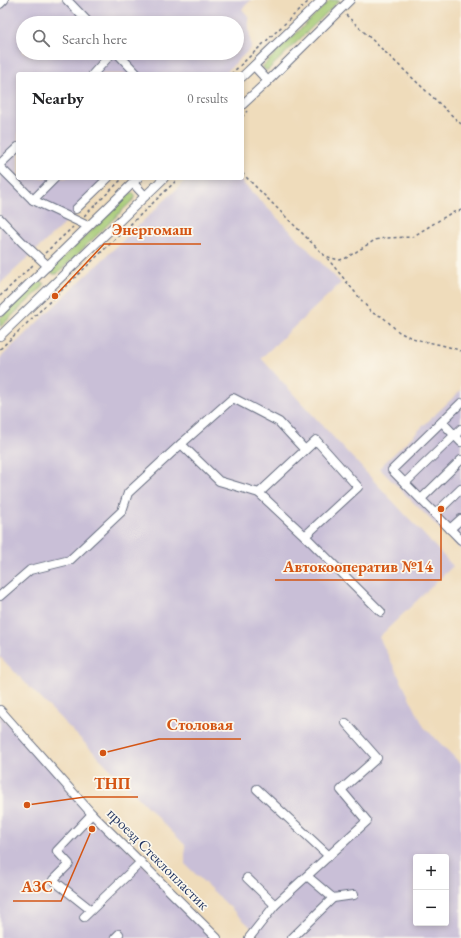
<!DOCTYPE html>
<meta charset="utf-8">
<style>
:root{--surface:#fff;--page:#f6f6f6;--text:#202124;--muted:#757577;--line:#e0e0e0}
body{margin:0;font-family:"EB Garamond",serif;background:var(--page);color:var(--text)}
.controls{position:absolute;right:12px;bottom:12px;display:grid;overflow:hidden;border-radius:4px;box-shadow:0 2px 6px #0003}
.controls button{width:36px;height:36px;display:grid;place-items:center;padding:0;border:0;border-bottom:1px solid var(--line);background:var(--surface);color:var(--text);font:20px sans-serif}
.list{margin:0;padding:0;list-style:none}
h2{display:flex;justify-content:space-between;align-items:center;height:52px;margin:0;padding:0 16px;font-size:17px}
h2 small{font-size:13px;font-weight:400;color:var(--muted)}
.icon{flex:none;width:22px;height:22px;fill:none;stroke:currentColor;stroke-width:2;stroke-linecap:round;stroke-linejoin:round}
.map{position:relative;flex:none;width:461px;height:938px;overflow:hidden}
.search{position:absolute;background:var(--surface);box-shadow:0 2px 6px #0003;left:16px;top:16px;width:228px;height:44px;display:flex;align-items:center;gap:10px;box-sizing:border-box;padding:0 14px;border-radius:22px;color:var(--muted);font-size:15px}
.panel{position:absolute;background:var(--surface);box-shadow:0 2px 6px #0003;left:16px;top:72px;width:228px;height:108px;border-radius:4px}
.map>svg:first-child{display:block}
.industrial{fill:#c9bfd7;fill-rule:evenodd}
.green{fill:#a5ca74;stroke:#607c69}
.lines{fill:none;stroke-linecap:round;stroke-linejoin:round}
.minor-casing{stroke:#656c7f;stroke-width:10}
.path{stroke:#656c7f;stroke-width:1.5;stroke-dasharray:3 3;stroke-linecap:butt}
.minor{stroke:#fff;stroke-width:8}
.labels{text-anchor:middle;stroke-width:3.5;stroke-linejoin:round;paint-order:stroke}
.street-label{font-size:15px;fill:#1b2f5e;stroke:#fbf7ec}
.leader{fill:none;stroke:#d45514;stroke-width:1.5}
.callout-dot{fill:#d45514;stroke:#fbf7ec;stroke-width:1.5}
.callout-label{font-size:16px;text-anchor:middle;font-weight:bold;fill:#d45514;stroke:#fbf7ec;stroke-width:3.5;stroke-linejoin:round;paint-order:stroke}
</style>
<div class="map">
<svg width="461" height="938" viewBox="0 0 461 938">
<rect width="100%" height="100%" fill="#fbf7ec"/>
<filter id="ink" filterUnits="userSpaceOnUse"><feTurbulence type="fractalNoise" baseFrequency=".025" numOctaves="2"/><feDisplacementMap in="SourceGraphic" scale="8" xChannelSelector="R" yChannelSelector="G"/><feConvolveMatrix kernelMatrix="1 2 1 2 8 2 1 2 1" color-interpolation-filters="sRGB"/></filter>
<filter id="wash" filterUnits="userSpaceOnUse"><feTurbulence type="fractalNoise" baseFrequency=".012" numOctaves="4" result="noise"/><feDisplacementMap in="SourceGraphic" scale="16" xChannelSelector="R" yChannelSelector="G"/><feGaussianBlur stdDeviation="0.9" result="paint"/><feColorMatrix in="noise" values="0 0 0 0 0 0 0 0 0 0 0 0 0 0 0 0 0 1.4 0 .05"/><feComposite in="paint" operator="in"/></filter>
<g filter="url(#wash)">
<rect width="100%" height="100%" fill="#efdcbb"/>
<g class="industrial">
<path d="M 0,0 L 251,0 L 242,9 L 248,16 L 251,48 L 224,74 L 18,74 L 18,178 L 113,178 L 0,284 ZM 23,23 L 237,23 L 237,53 L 23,53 Z"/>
<path d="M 188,178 L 238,178 L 341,283 L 261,358 L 297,398 L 453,566 L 379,637 L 424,727 L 461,764 L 461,938 L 262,938 L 185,864 L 185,845 L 0,657 L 0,358 ZM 416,857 L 446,857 L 446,923 L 416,923 Z"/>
<path d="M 461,390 L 461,550 L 379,468 Z"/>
<path d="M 0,715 L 213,938 L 0,938 Z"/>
</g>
<g class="green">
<path d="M 330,0 L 340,0 L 268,70 L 265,70 L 263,68 L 263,66 Z"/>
<path d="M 130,193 L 132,193 L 136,196 L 134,199 L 57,274 L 53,274 L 51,272 L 52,269 Z"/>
<path d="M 39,281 L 41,281 L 44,284 L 42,288 L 0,327 L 0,318 Z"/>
</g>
</g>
<g filter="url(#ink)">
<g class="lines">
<defs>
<g id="minor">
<path d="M 67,0 L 89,23"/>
<path d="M 0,4 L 4,0"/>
<path d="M 117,53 L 137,74"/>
<path d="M 254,66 L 268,81"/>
<path d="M 93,74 L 112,53"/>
<path d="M 242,77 L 322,0"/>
<path d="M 242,105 L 268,81 L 350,0"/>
<path d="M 0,164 L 18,147"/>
<path d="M 0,167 L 33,200 L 55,178"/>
<path d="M 133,183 L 145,196"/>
<path d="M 33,200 L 88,226"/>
<path d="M 76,209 L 108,178"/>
<path d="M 0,219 L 22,242 L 48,266"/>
<path d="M 0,312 L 138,178"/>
<path d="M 0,336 L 164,178"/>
<path d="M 461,403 L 392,470 L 461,540"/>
<path d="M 442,422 L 461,442"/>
<path d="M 181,444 L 233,398 L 279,422 L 305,450"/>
<path d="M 405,483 L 461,429"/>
<path d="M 259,493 L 316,440 L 358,487 L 305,536"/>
<path d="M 421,499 L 461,460"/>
<path d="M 435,514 L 461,489"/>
<path d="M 450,529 L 461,519"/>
<path d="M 0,596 L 30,570 L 70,560 L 122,511 L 128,493 L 181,444 L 219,481 L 259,493 L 305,536 L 381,612"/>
<path d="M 0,710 L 92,814 L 217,938"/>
<path d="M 257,789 L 329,856"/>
<path d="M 307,876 L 333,898 L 354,895"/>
<path d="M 247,878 L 275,905"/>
<path d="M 91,910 L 53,880 L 69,864 L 57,851 L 92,814"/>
<path d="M 84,917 L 141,862"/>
<path d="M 115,938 L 119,934"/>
<path d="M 249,938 L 275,905 L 367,821 L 341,790 L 377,758 L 346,723"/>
<path d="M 292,938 L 333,898"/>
</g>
</defs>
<use href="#minor" class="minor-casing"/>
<g class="path">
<path d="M 346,15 L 461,124"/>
<path d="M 231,74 L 310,0"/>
<path d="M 242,117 L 247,111"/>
<path d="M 242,173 L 324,255 L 331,258 L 340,260 L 346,258 L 375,240 L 385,238 L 412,237 L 451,213 L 461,210"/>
<path d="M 84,216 L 123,178"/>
<path d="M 45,253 L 73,227"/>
<path d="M 327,258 L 372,313 C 375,314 378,315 381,316 C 389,321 394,330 403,334 C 421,343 442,343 461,351"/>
<path d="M 0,296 L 34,264"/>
<path d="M 0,349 L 179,178"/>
</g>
<use href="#minor" class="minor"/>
</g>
</g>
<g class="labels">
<g class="street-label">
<text transform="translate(158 859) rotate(45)" y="5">проезд Стеклопластик</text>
</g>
</g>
<path class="leader" d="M55 296L104 244H201M441 509L441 580H275M103 753L159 739H241M27 805L85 797H138M92 829L61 901H13"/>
<g class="callout-dot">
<circle cx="55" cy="296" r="4"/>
<circle cx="441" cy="509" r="4"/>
<circle cx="103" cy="753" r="4"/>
<circle cx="27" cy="805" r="4"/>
<circle cx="92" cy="829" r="4"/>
</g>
<g class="callout-label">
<text x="152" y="235">Энергомаш</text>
<text x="358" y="572">Автокооператив №14</text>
<text x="200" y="730">Столовая</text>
<text x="112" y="789">ТНП</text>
<text x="37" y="892">АЗС</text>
</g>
</svg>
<div class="controls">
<button>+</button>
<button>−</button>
</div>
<div class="search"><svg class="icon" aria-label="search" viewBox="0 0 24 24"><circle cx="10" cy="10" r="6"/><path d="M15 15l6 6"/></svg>Search here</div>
<section class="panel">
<h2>Nearby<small>0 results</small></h2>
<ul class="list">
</ul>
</section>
</div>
